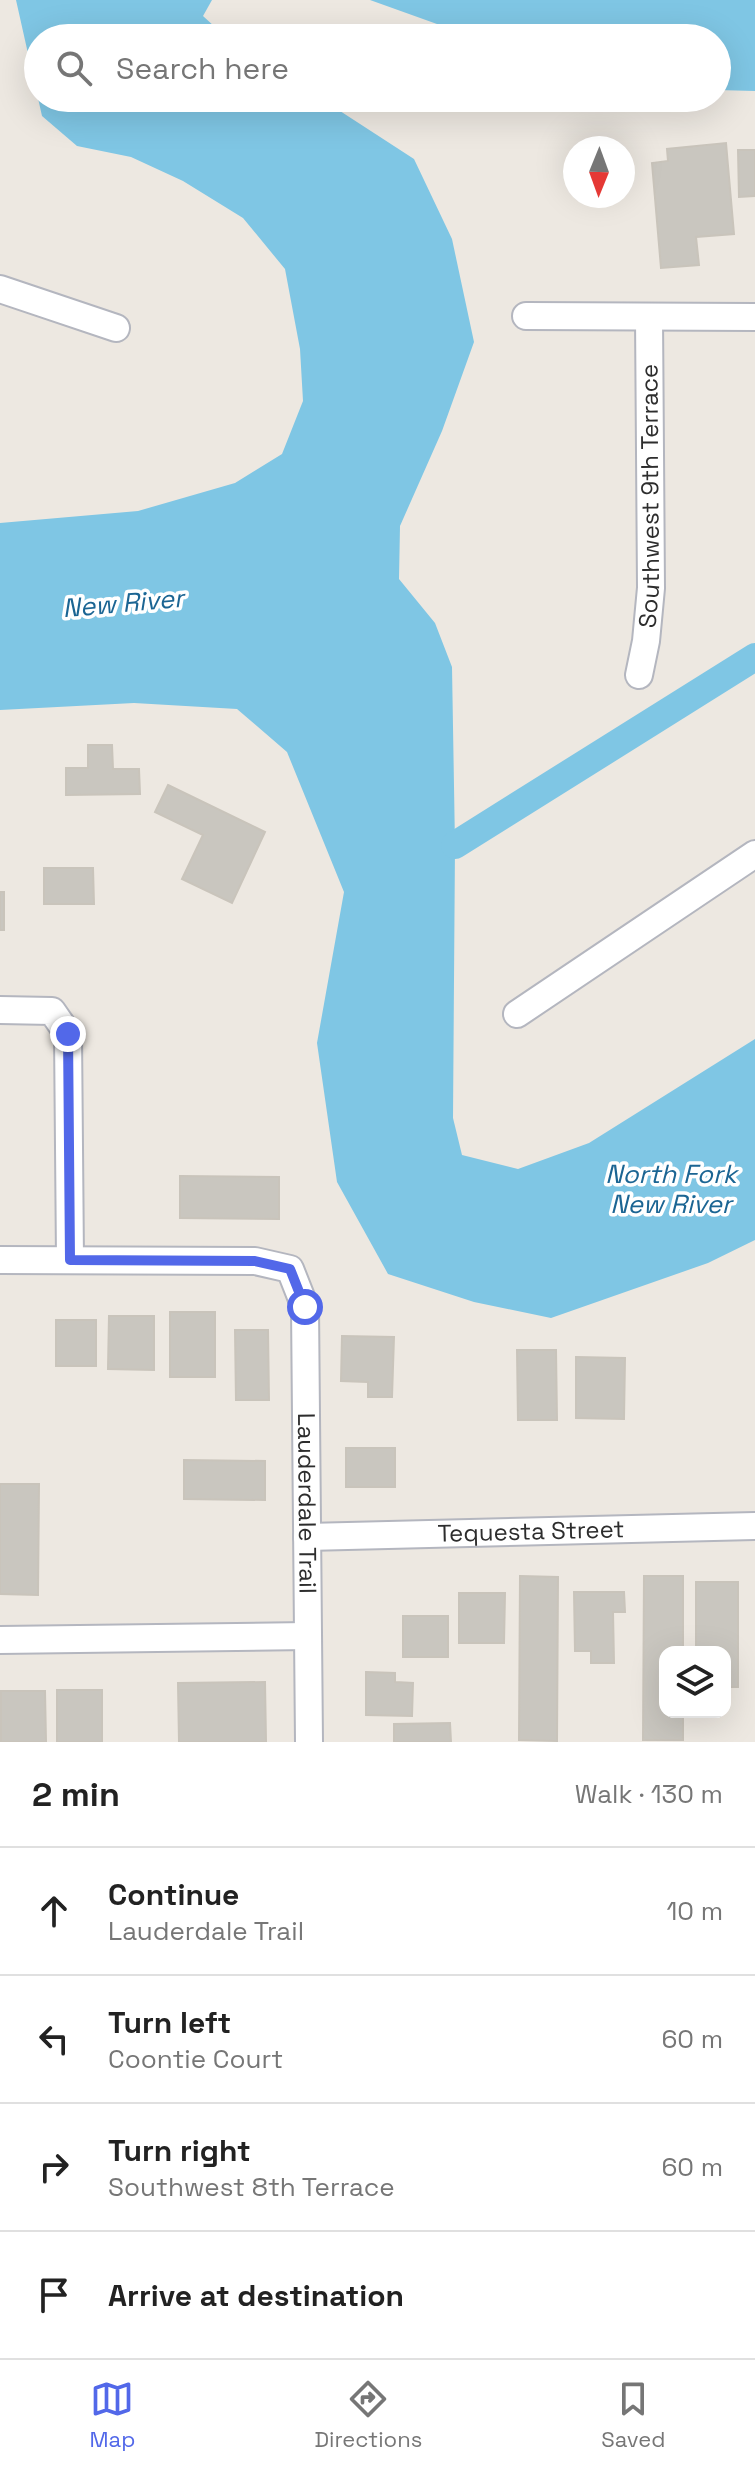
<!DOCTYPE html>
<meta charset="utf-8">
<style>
:root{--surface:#fff;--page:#f2f2f2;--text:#222;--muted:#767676;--line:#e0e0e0;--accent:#5268e9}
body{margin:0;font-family:"Space Grotesk",sans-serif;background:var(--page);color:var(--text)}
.controls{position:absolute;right:24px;bottom:24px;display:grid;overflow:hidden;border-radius:16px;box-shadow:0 8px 32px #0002}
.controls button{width:72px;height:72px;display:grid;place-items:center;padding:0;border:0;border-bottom:2px solid var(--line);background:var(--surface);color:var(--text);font:40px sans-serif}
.compass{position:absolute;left:563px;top:136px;width:72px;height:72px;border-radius:50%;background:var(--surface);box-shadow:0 8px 32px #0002;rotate:181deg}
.stop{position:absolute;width:24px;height:24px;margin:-18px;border:6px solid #5268e9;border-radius:50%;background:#fff}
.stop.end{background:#5268e9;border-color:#fff;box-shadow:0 2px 8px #0008}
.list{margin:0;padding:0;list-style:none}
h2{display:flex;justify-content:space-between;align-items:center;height:104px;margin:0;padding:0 32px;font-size:34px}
h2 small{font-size:26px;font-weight:400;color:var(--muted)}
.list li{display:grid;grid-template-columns:52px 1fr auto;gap:24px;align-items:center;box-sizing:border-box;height:128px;padding:0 32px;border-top:2px solid var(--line)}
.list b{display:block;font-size:30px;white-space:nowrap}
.list p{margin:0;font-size:26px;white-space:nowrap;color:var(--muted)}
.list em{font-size:26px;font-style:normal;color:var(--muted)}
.icon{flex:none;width:44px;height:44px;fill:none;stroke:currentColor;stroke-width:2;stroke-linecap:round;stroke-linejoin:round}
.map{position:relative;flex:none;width:755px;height:1742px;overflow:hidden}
.search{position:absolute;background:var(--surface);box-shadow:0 8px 32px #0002;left:24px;right:24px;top:24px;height:88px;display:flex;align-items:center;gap:20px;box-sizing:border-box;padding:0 28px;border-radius:44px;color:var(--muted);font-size:30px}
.sheet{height:616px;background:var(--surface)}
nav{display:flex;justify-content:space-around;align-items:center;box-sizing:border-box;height:112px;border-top:2px solid var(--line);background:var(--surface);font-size:22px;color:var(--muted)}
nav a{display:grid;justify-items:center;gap:4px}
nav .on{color:var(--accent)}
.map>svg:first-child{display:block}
.water{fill:#7fc6e4}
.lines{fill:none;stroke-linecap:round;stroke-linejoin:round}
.canal{stroke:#7fc6e4;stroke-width:28}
.building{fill:#c9c6bf;stroke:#c9c4bb;stroke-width:2}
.minor-casing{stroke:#b4b6bf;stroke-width:30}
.minor{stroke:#fff;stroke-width:26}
.route{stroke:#5268e9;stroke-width:10}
.labels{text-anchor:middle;stroke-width:7;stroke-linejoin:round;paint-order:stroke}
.street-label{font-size:24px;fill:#2d2d2d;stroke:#fff}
.water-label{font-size:26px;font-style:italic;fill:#1b6593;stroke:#fff}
</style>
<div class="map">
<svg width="755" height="1742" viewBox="0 0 755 1742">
<rect width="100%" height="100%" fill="#ede8e1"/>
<g class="water">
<path d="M 16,0 L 212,0 L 203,16 L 227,38 L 38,38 L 38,98 L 320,98 L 414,159 L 452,239 L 474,342 L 442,431 L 400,526 L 399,579 L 435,623 L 452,667 L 455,845 L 453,1118 L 462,1155 L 518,1169 L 589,1143 L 755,1039 L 755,1240 L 708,1263 L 551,1318 L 474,1302 L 388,1274 L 337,1182 L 317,1043 L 344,892 L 287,752 L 237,709 L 134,703 L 0,710 L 0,523 L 138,511 L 235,483 L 282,454 L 303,401 L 300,349 L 285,269 L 243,218 L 183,181 L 131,157 L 77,146 L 42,116 Z"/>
<path d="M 370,0 L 755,0 L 755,91 L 717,90 L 717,38 L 476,38 Z"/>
</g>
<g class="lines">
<path class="canal" d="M 455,845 L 755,657"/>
</g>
<g class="building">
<path d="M 726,143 L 734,234 L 696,237 L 699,265 L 661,268 L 652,163 L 668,161 L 667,149 Z"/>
<path d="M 738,150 L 755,150 L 755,196 L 739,197 Z"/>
<path d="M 88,745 L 112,745 L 113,769 L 139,769 L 140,794 L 66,795 L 66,768 L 88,768 Z"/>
<path d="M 168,785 L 265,832 L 232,903 L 182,879 L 203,835 L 155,812 Z"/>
<path d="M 44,868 L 93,868 L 94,904 L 44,904 Z"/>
<rect x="0" y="892" width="4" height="38"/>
<path d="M 180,1176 L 279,1177 L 279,1219 L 180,1218 Z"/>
<rect x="170" y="1312" width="45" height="65"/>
<path d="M 109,1316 L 154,1316 L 154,1370 L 108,1369 Z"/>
<rect x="56" y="1320" width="40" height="46"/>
<path d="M 235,1330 L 268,1330 L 269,1400 L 236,1400 Z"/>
<path d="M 342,1336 L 394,1337 L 392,1397 L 368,1397 L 368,1382 L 341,1381 Z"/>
<path d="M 517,1350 L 556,1350 L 557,1420 L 518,1420 Z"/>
<path d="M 576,1357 L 625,1358 L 624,1419 L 576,1418 Z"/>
<rect x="346" y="1448" width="49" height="39"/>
<path d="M 184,1460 L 265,1461 L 265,1500 L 184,1499 Z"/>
<path d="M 0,1484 L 39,1484 L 38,1595 L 0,1594 Z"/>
<path d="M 520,1576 L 558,1577 L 557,1741 L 519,1740 Z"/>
<path d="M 644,1576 L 683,1576 L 683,1652 L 665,1652 L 665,1712 L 683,1712 L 683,1740 L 643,1740 Z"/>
<path d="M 696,1582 L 738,1582 L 738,1687 L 725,1687 L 725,1652 L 696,1652 Z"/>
<path d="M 574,1592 L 624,1592 L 625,1612 L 613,1612 L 614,1663 L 591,1663 L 591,1651 L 575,1651 Z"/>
<path d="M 459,1593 L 505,1593 L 504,1643 L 459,1643 Z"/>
<rect x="403" y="1616" width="45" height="41"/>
<path d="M 366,1672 L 395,1673 L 395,1682 L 413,1683 L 412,1716 L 366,1715 Z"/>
<path d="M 265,1682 L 266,1742 L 179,1742 L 178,1683 Z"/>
<rect x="57" y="1690" width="45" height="52"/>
<path d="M 1,1691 L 45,1691 L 46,1742 L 1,1742 Z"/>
<path d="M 450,1723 L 451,1742 L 394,1742 L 394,1724 Z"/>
</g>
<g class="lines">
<defs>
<g id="minor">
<path d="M 0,289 L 116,328"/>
<path d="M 526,316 L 755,317"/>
<path id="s1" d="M 639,675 L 646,641 L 651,588 L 649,317"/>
<path d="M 0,1010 L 52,1011 L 68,1034 L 70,1260"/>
<path d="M 517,1014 L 755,854"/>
<path id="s2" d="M 0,1260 L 255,1261 L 290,1269 L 305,1307 L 309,1742"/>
<path id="s3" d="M 307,1537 L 755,1526"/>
<path d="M 0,1640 L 308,1636"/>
</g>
</defs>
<use href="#minor" class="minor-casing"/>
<use href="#minor" class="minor"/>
</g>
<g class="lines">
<path class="route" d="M 68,1034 L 70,1260 L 255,1261 L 290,1269 L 305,1307"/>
</g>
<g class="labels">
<g class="street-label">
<text dy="8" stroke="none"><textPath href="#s1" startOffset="180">Southwest 9th Terrace</textPath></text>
<text dy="8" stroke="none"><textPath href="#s2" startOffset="528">Lauderdale Trail</textPath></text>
<text dy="8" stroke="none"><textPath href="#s3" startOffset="224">Tequesta Street</textPath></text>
</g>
<g class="water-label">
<text transform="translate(123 603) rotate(-5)" y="9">New River</text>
<text x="671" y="1183">North Fork<tspan x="671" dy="30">New River</tspan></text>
</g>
</g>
</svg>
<div class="controls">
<button><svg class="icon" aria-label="layers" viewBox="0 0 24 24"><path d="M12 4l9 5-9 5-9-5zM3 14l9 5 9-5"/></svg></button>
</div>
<svg class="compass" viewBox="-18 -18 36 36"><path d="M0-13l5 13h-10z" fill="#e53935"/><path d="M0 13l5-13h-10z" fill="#767676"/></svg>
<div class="stop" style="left:305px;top:1307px"></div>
<div class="stop end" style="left:68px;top:1034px"></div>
<div class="search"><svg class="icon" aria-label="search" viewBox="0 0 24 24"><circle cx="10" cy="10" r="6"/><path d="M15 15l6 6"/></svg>Search here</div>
</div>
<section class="sheet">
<h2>2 min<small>Walk · 130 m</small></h2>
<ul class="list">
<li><svg class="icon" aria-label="ahead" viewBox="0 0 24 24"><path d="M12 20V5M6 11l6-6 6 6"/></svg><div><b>Continue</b><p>Lauderdale Trail</p></div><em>10 m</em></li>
<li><svg class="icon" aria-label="left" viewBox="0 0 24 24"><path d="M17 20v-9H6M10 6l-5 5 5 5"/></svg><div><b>Turn left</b><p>Coontie Court</p></div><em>60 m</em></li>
<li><svg class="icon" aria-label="right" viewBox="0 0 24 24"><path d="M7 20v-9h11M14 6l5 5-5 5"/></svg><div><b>Turn right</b><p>Southwest 8th Terrace</p></div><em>60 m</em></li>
<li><svg class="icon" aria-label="arrive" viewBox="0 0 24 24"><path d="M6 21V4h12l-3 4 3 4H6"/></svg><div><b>Arrive at destination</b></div></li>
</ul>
</section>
<nav>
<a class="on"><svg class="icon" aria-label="map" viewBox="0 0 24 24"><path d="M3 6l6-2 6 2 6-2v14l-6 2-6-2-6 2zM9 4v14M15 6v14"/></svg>Map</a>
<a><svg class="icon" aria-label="directions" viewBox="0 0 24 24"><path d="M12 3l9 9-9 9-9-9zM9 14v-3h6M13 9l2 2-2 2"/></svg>Directions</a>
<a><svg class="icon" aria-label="saved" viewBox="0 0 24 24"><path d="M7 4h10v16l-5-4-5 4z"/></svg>Saved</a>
</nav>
